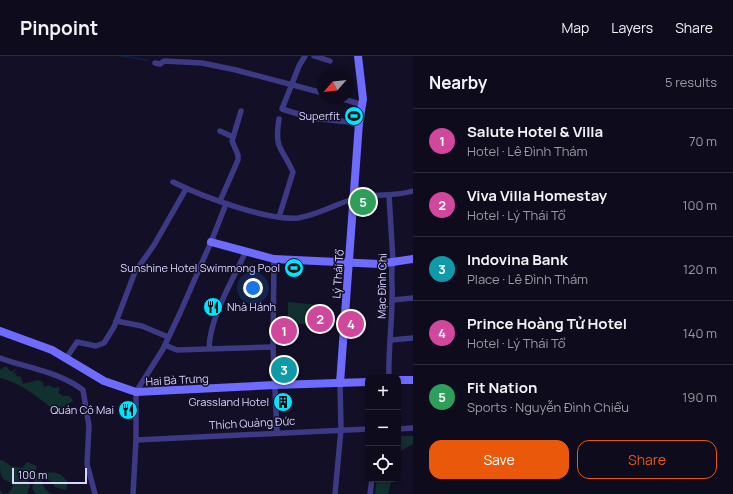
<!DOCTYPE html>
<meta charset="utf-8">
<style>
:root{--surface:#0e0b1c;--page:#171425;--text:#f1f3f6;--muted:#9b9ba3;--line:#2e2b3b;--accent:#ea580c}
body{margin:0;font-family:Manrope,sans-serif;background:var(--page);color:var(--text)}
.controls{position:absolute;right:12px;bottom:12px;display:grid;overflow:hidden;border-radius:8px;box-shadow:0 2px 6px #0003}
.controls button{width:36px;height:36px;display:grid;place-items:center;padding:0;border:0;border-bottom:1px solid var(--line);background:var(--surface);color:var(--text);font:20px sans-serif}
.compass{position:absolute;left:317px;top:12px;width:36px;height:36px;border-radius:50%;background:var(--surface);box-shadow:0 2px 6px #0003;rotate:242deg}
.scale{position:absolute;left:12px;bottom:10px;width:75px;box-sizing:border-box;padding-left:4px;border:2px solid #d9d4ff;border-top:0;font-size:11px;line-height:14px;white-space:nowrap;color:#d9d4ff;-webkit-text-stroke:3px #130f26;paint-order:stroke}
.you{position:absolute;left:253px;top:232px;width:14px;height:14px;margin:-10px;border:3px solid #fff;border-radius:50%;background:#1a73e8;box-shadow:0 0 0 6px #1a73e833}
.badge{display:grid;place-items:center;width:26px;height:26px;border-radius:50%;background:var(--accent);color:#fff;font-size:13px;font-weight:700}
.pin{position:absolute;translate:-50% -50%;border:2px solid #fff;box-shadow:0 1px 4px #0006}
.list{margin:0;padding:0;list-style:none}
h2{display:flex;justify-content:space-between;align-items:center;height:52px;margin:0;padding:0 16px;font-size:17px}
h2 small{font-size:13px;font-weight:400;color:var(--muted)}
.list li{display:grid;grid-template-columns:26px 1fr auto;gap:12px;align-items:center;box-sizing:border-box;height:64px;padding:0 16px;border-top:1px solid var(--line)}
.list b{display:block;font-size:15px;white-space:nowrap}
.list p{margin:0;font-size:13px;white-space:nowrap;color:var(--muted)}
.list em{font-size:13px;font-style:normal;color:var(--muted)}
.actions{display:flex;gap:8px;padding:12px 16px}
.actions a{flex:1;padding:9px 0;border:1px solid var(--accent);border-radius:12px;text-align:center;font-size:14px;color:var(--accent)}
.actions .main{background:var(--accent);color:#fff}
.icon{flex:none;width:22px;height:22px;fill:none;stroke:currentColor;stroke-width:2;stroke-linecap:round;stroke-linejoin:round}
.map{position:relative;flex:none;width:413px;height:438px;overflow:hidden}
header{display:flex;align-items:center;gap:24px;box-sizing:border-box;height:56px;padding:0 20px;background:var(--surface);border-bottom:1px solid var(--line)}
header strong{font-size:19px}
nav{display:flex;gap:22px;margin-inline-start:auto;font-size:14px}
main{display:flex}
aside{flex:1;background:var(--surface)}
.map>svg:first-child{display:block}
.green{fill:#12302f}
.lines{fill:none;stroke-linecap:round;stroke-linejoin:round}
.stream{stroke:#0c2248;stroke-width:1.5}
.street{stroke:#3d3a85;stroke-width:5.5}
.secondary{stroke:#6f6bff;stroke-width:8}
.labels{text-anchor:middle;stroke-width:3;stroke-linejoin:round;paint-order:stroke}
.poi-label{font-size:11px;fill:#d9d4ff;stroke:#130f26;text-anchor:end}
.street-label{font-size:11px;fill:#d9d4ff;stroke:#130f26}
</style>
<header>
<strong>Pinpoint</strong>
<nav><a>Map</a><a>Layers</a><a>Share</a></nav>
</header>
<main>
<div class="map">
<svg width="413" height="438" viewBox="0 0 413 438">
<rect width="100%" height="100%" fill="#130f26"/>
<g class="green">
<path d="M 288,246 L 318,249 L 318,269 L 288,267 Z"/>
<path d="M 6,310 L 11,316 L 17,312 L 13,318 L 17,317 L 16,320 L 21,321 L 23,328 L 38,324 L 43,326 L 44,331 L 48,329 L 54,332 L 59,331 L 60,333 L 58,337 L 63,340 L 69,340 L 73,344 L 72,346 L 65,349 L 63,356 L 58,357 C 41,344 22,327 0,322 L 0,314 Z"/>
<path d="M 398,380 L 413,380 L 413,388 L 400,395 L 398,399 Z"/>
<path d="M 0,404 L 2,404 L 11,410 L 22,412 L 27,406 L 37,410 L 35,417 L 38,418 C 51,416 58,413 68,426 L 66,434 L 55,431 L 53,426 L 48,424 L 47,421 L 42,423 C 42,431 46,434 51,438 L 36,438 L 32,432 L 35,422 L 33,421 L 28,424 L 30,430 L 27,438 L 0,438 L 0,434 L 3,438 L 9,437 L 13,430 L 12,427 C 0,423 0,419 0,404 Z"/>
<path d="M 377,423 L 392,423 L 388,438 L 375,438 Z"/>
</g>
<g class="lines">
<path class="stream" d="M 122,0 L 147,4"/>
<g class="street">
<path d="M 305,0 L 299,10 L 282,53 L 311,62 L 359,67"/>
<path d="M 314,0 L 330,5"/>
<path d="M 155,7 L 160,8 L 164,5 L 202,7 L 236,14 L 323,37"/>
<path d="M 340,42 L 363,49"/>
<path d="M 279,63 C 274,94 282,91 293,116 L 279,161"/>
<path d="M 220,75 L 233,81"/>
<path d="M 173,126 C 201,140 267,165 298,162 C 317,159 334,149 353,143 C 372,137 394,141 413,135"/>
<path d="M 389,139 L 393,205 C 390,218 393,229 392,242 C 392,269 388,295 389,321"/>
<path d="M 220,145 L 238,104 L 238,99 L 232,85 L 241,55"/>
<path d="M 274,203 L 273,291 L 277,376"/>
<path d="M 393,244 L 413,242"/>
<path d="M 116,265 L 142,270 L 168,281"/>
<path d="M 391,284 L 413,282"/>
<path d="M 165,289 L 177,294 L 273,291"/>
<path d="M 209,292 C 210,260 233,224 246,195"/>
<path d="M 67,301 L 77,286 L 96,290 L 104,287 L 114,271 L 135,216 L 154,189 L 186,133"/>
<path d="M 0,302 C 28,312 59,316 83,334 L 89,370 L 87,408 L 95,438"/>
<path d="M 398,373 L 413,372"/>
<path d="M 136,384 L 368,373"/>
<path d="M 133,438 L 136,384 L 136,336 L 163,293 L 180,257 L 211,186 L 226,148"/>
<path d="M 335,438 L 341,373 L 340,327"/>
<path d="M 370,438 L 372,423"/>
</g>
<g class="secondary">
<path d="M 211,186 L 274,203 L 379,208 L 413,203"/>
<path d="M 0,275 L 52,294 L 104,325 L 136,336 L 275,329 L 368,326"/>
<path d="M 398,324 L 413,324"/>
<path d="M 340,327 L 359,67 L 363,43 L 358,0"/>
</g>
</g>
<defs>
<symbol id="stadium-disc" viewBox="-11 -11 22 22"><circle r="9.5" fill="#00e5ff" stroke="#130f26"/><path d="M0-5a6.5 5 0 1 0 0 10a6.5 5 0 1 0 0-10ZM-3.5-1.8h7v3.6h-7Z" fill="#111"/></symbol>
<symbol id="restaurant-disc" viewBox="-11 -11 22 22"><circle r="9.5" fill="#00e5ff" stroke="#130f26"/><path d="M-5-6h1v4h1v-4h1v4h1v-4h1v5L-1.5 .5V6h-2V.5L-5-1ZM5-6V6H3V1.5H1.5Q1.5-4 5-6Z" fill="#111"/></symbol>
<symbol id="building-disc" viewBox="-11 -11 22 22"><circle r="9.5" fill="#00e5ff" stroke="#130f26"/><path d="M-4-6H4V6H1V3H-1V6H-4ZM-2.5-4.3h1.7v1.8h-1.7ZM.8-4.3h1.7v1.8H.8ZM-2.5-1h1.7V.8h-1.7ZM.8-1h1.7V.8H.8Z" fill="#111"/></symbol>
</defs>
<g fill-rule="evenodd">
<use href="#stadium-disc" x="343" y="49" width="22" height="22"/>
<use href="#stadium-disc" x="283" y="201" width="22" height="22"/>
<use href="#restaurant-disc" x="202" y="240" width="22" height="22"/>
<use href="#building-disc" x="272" y="335" width="22" height="22"/>
<use href="#restaurant-disc" x="117" y="343" width="22" height="22"/>
</g>
<g class="labels">
<g class="poi-label">
<text x="340" y="64">Superfit</text>
<text x="280" y="216">Sunshine Hotel Swimmong Pool</text>
<text x="227" y="255" text-anchor="start">Nhà Hánh</text>
<text x="269" y="350">Grassland Hotel</text>
<text x="114" y="358">Quán Cô Mai</text>
</g>
<g class="street-label">
<text transform="translate(338 218) rotate(-86)" y="4">Lý Thái Tổ</text>
<text transform="translate(382 230) rotate(-89)" y="4">Mạc Đĩnh Chi</text>
<text transform="translate(177 324) rotate(-3)" y="4">Hai Bà Trưng</text>
<text transform="translate(252 367) rotate(-3)" y="4">Thích Quảng Đức</text>
</g>
</g>
</svg>
<div class="controls">
<button>+</button>
<button>−</button>
<button><svg class="icon" aria-label="locate" viewBox="0 0 24 24"><circle cx="12" cy="12" r="6"/><path d="M12 2v4M12 18v4M2 12h4M18 12h4"/></svg></button>
</div>
<svg class="compass" viewBox="-18 -18 36 36"><path d="M0-13l5 13h-10z" fill="#e53935"/><path d="M0 13l5-13h-10z" fill="#9b9ba3"/></svg>
<div class="scale">100 m</div>
<div class="you"></div>
<div class="pin badge" style="left:284px;top:275px;background:#d1479c">1</div>
<div class="pin badge" style="left:320px;top:263px;background:#d1479c">2</div>
<div class="pin badge" style="left:284px;top:314px;background:#0f9aa8">3</div>
<div class="pin badge" style="left:351px;top:268px;background:#d1479c">4</div>
<div class="pin badge" style="left:363px;top:146px;background:#2e9e5b">5</div>
</div>
<aside>
<h2>Nearby<small>5 results</small></h2>
<ul class="list">
<li><span class="badge" style="background:#d1479c">1</span><div><b>Salute Hotel &amp; Villa</b><p>Hotel · Lê Đình Thám</p></div><em>70 m</em></li>
<li><span class="badge" style="background:#d1479c">2</span><div><b>Viva Villa Homestay</b><p>Hotel · Lý Thái Tổ</p></div><em>100 m</em></li>
<li><span class="badge" style="background:#0f9aa8">3</span><div><b>Indovina Bank</b><p>Place · Lê Đình Thám</p></div><em>120 m</em></li>
<li><span class="badge" style="background:#d1479c">4</span><div><b>Prince Hoàng Tử Hotel</b><p>Hotel · Lý Thái Tổ</p></div><em>140 m</em></li>
<li><span class="badge" style="background:#2e9e5b">5</span><div><b>Fit Nation</b><p>Sports · Nguyễn Đình Chiểu</p></div><em>190 m</em></li>
</ul>
<div class="actions"><a class="main">Save</a><a>Share</a></div>
</aside>
</main>
